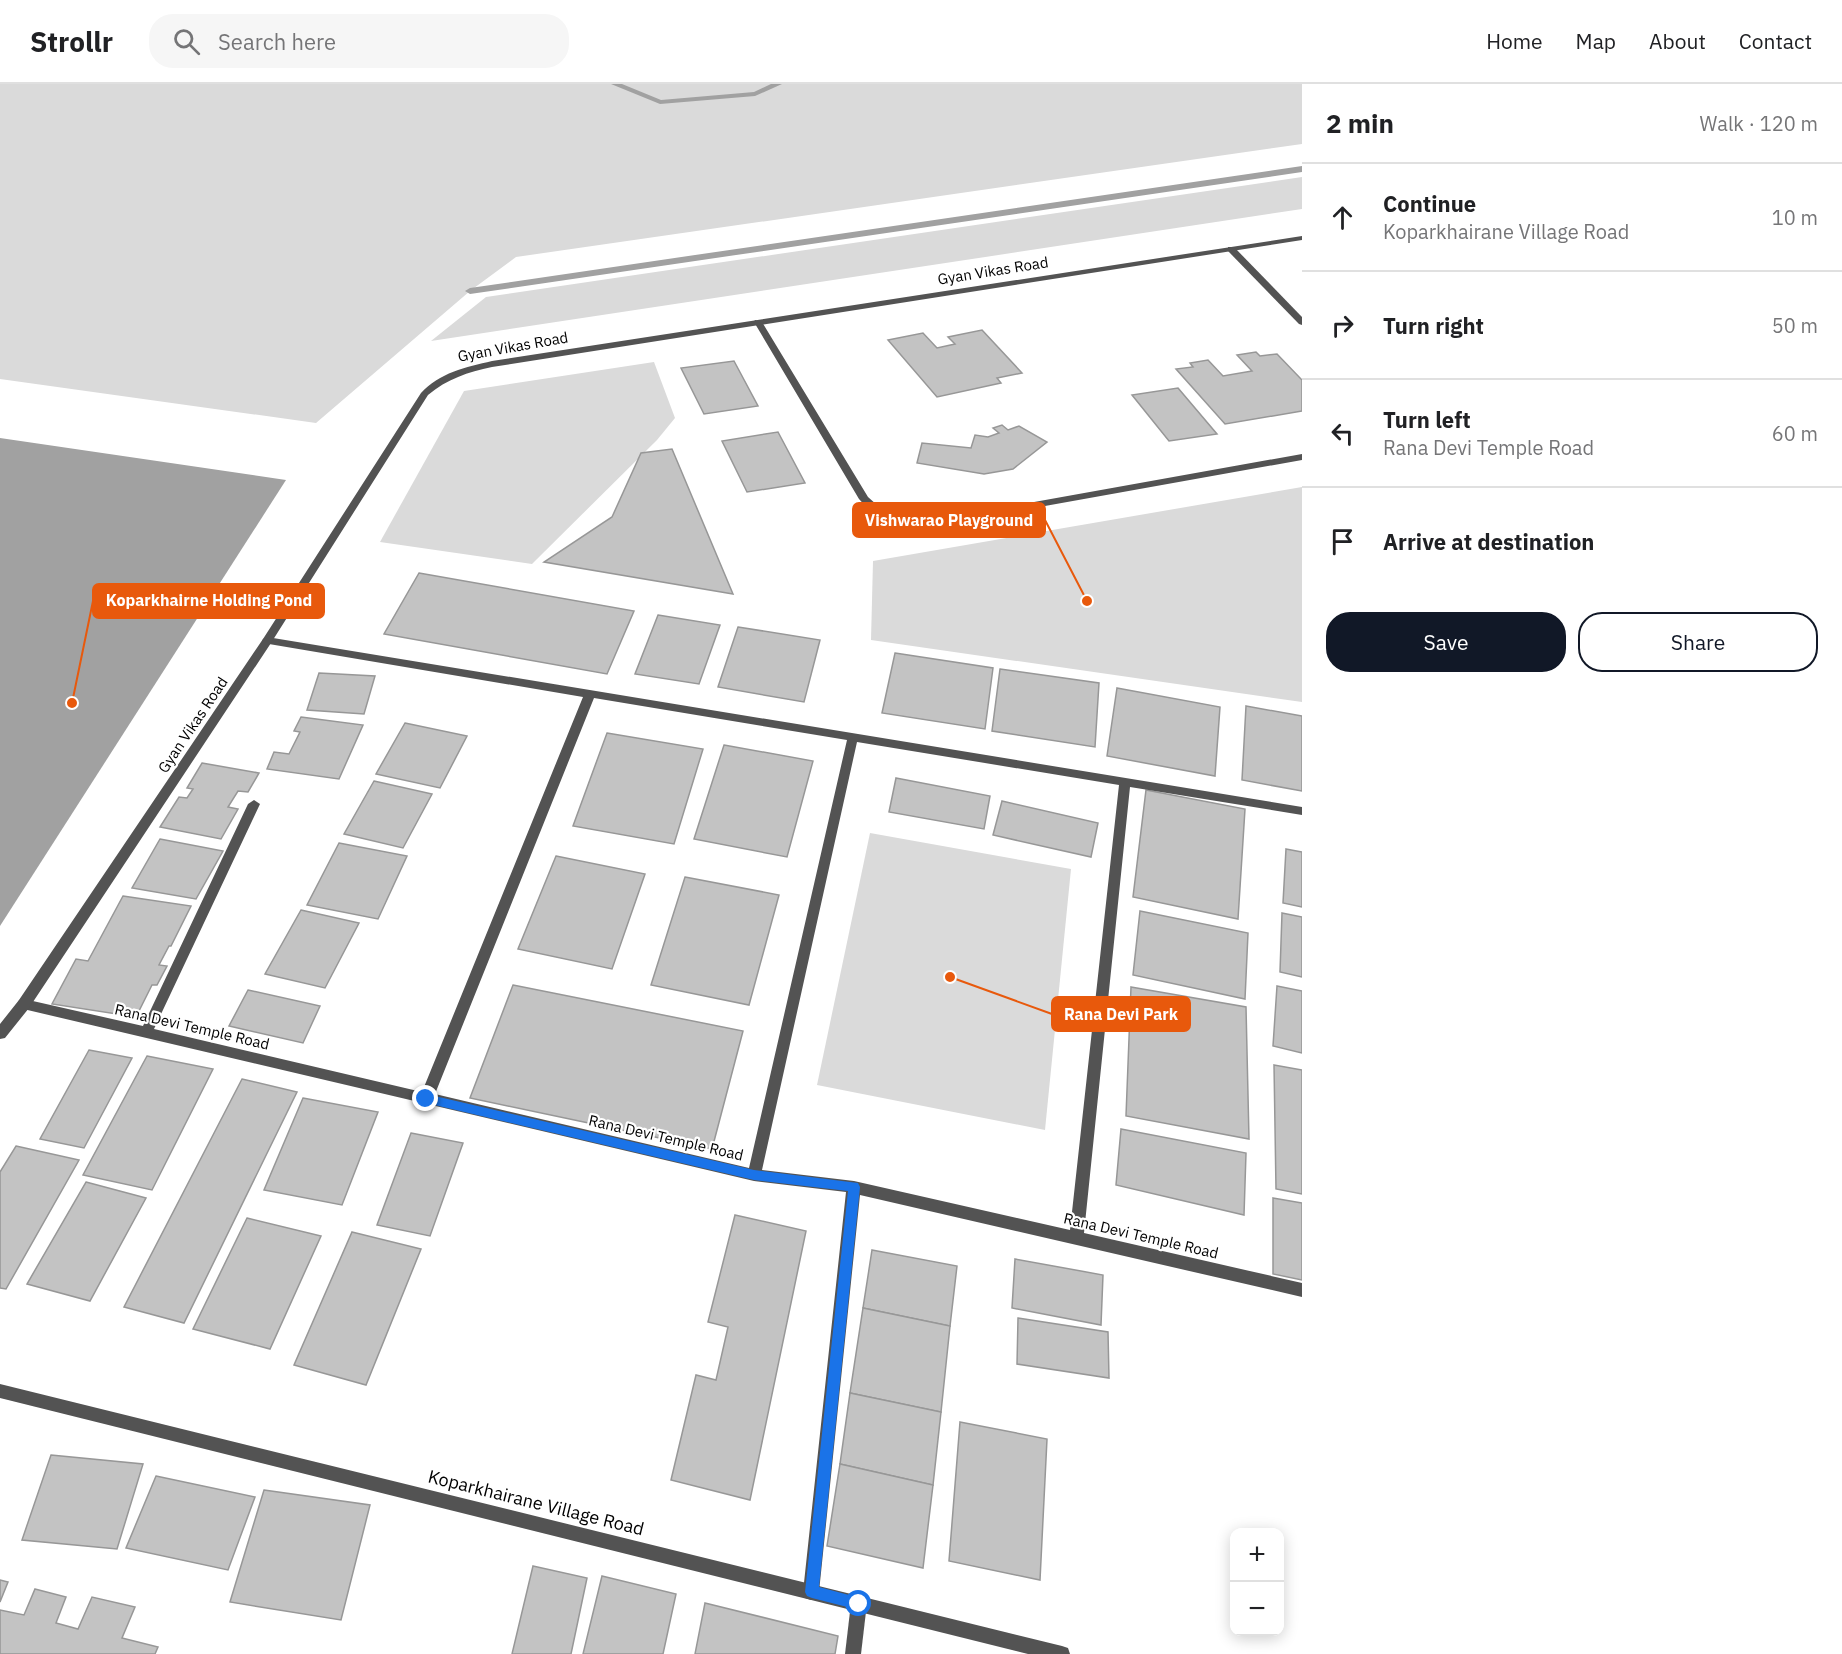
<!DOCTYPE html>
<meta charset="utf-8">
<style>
:root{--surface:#fff;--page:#f6f6f6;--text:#202124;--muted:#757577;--line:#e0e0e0;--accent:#111827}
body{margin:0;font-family:"IBM Plex Sans",sans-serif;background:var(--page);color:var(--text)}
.controls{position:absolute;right:18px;bottom:18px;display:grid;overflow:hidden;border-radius:12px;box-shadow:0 3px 15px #0003}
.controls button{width:54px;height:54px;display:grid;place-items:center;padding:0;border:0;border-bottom:2px solid var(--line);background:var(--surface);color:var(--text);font:30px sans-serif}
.stop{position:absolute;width:18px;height:18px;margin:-14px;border:4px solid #1a73e8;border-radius:50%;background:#fff}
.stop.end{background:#1a73e8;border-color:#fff;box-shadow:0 2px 6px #0008}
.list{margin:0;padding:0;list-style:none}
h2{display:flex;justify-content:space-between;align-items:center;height:78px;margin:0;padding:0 24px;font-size:26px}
h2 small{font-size:20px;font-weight:400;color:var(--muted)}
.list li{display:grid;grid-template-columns:39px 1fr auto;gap:18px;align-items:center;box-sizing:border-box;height:108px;padding:0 24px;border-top:2px solid var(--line)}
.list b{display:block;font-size:22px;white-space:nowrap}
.list p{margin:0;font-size:20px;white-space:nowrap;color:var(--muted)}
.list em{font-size:20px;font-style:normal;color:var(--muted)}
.actions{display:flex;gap:12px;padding:18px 24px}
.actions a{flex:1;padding:14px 0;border:2px solid var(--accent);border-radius:24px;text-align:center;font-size:21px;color:var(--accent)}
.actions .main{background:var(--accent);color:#fff}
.icon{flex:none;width:33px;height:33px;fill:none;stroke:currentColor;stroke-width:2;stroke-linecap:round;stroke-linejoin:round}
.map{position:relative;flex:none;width:1302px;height:1570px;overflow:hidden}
header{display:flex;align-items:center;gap:36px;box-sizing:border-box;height:84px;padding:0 30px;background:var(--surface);border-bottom:2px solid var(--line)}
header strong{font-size:28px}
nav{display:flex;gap:33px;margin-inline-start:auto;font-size:21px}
.search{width:420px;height:54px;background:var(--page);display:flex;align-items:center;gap:15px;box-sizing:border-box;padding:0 21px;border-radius:24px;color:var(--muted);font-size:22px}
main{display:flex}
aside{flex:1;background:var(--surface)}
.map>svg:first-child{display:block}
.green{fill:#dadada}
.water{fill:#a1a1a1}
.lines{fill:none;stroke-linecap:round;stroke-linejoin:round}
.stream{fill:#a1a1a1;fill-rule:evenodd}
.building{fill:#c3c3c3;stroke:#979797;stroke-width:1.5}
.minor{fill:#535353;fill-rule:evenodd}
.tertiary{fill:#535353;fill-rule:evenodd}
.route{fill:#1a73e8}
.labels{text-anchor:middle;stroke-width:4.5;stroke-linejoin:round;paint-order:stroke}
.street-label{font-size:15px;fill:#000;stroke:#fff}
.near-street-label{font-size:18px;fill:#000;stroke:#fff}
.leader{fill:none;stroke:#e8590c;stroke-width:2}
.callout-dot{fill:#e8590c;stroke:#fff;stroke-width:2}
.callout{fill:#e8590c;stroke:#e8590c;stroke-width:2}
.callout-label{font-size:16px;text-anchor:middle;font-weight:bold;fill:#fff}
</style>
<header>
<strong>Strollr</strong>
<div class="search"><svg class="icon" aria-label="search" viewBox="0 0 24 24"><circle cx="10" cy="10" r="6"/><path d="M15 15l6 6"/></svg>Search here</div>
<nav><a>Home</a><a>Map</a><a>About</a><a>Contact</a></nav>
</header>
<main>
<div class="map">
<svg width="1302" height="1570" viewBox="0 0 1302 1570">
<rect width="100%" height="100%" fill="#fff"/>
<g class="green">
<path d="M 0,0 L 1302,0 L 1302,60 L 516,173 L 470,207 L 316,339 L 0,295 Z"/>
<path d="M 1302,93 L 1302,125 L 431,257 L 486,213 Z"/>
<path d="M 654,278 L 675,334 L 657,356 L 532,480 L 380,458 L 464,307 Z"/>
<path d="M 1302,403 L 1302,618 L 871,556 L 873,477 Z"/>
<path d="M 870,749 L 1071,785 L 1045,1046 L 817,1001 Z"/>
</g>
<path class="water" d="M 0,354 L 286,396 L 0,842 Z"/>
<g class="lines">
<g class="stream">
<path d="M 611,0 L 622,0 L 661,16 L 754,8 L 771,0 L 782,0 L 755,12 L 660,20 Z"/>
<path d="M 1302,82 L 1302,88 L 470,210 L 465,207 L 470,204 Z"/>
</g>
</g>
<g class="building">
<path d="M 982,246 L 1022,289 L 997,294 L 1001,299 L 937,313 L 888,256 L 923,249 L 937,264 L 955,260 L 948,253 Z"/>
<path d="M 1256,268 L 1260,272 L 1277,270 L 1302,296 L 1302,327 L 1225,340 L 1176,285 L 1193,283 L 1190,279 L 1208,276 L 1223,292 L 1252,287 L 1237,271 Z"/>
<path d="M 734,277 L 758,322 L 704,330 L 681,284 Z"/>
<path d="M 1178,304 L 1217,350 L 1169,357 L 1132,311 Z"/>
<path d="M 1002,341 L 1008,346 L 1019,342 L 1047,358 L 1013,385 L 984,390 L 917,379 L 922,359 L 971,364 L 975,351 L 988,353 L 999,349 L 993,344 Z"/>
<path d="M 778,348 L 805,399 L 747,408 L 722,357 Z"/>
<path d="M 672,365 L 733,510 L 544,478 L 612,433 L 641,369 Z"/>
<path d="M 419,489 L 634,527 L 607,590 L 384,550 Z"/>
<path d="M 658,531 L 720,541 L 699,600 L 635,590 Z"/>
<path d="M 738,543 L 820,556 L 804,618 L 718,603 Z"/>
<path d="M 895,569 L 993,584 L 985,645 L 882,629 Z"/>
<path d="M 1000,585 L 1099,599 L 1095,663 L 992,647 Z"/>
<path d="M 319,589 L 375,592 L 364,630 L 307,626 Z"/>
<path d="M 1117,604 L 1220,623 L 1215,692 L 1107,672 Z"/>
<path d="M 1246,622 L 1302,632 L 1302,707 L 1242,696 Z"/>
<path d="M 301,633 L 363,641 L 339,695 L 267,685 L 274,668 L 289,670 L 300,648 L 294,647 Z"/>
<path d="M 405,639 L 467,652 L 440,704 L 376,690 Z"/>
<path d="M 607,649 L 703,665 L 674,760 L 573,742 Z"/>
<path d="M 724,661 L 813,677 L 787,773 L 694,755 Z"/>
<path d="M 202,679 L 259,689 L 248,708 L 238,707 L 228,723 L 238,725 L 221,755 L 160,743 L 179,713 L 187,714 L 193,705 L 187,704 Z"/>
<path d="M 896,694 L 990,712 L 984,745 L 889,728 Z"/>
<path d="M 374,697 L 432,710 L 403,764 L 344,750 Z"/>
<path d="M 1146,706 L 1245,725 L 1238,835 L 1133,813 Z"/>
<path d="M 1002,717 L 1098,739 L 1091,773 L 993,751 Z"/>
<path d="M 160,755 L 223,767 L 196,815 L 132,804 Z"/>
<path d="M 339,759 L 407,772 L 378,835 L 307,821 Z"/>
<path d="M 1286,765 L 1302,768 L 1302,823 L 1283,819 Z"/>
<path d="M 556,772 L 645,790 L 612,885 L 518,865 Z"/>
<path d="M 685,793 L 779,811 L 749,921 L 651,901 Z"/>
<path d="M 123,812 L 191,822 L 171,862 L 169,862 L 159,881 L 167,882 L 157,901 L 152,901 L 136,933 L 52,920 L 76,875 L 88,877 Z"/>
<path d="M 301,826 L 359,839 L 325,904 L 265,890 Z"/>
<path d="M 1140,827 L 1248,849 L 1245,915 L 1133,891 Z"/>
<path d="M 1282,829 L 1302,833 L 1302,893 L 1280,888 Z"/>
<path d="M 513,901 L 743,947 L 712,1065 L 470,1014 Z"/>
<path d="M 1277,902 L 1302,907 L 1302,969 L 1273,962 Z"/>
<path d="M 1131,903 L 1246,923 L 1249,1055 L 1126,1032 Z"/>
<path d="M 248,906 L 320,922 L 303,959 L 229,942 Z"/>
<path d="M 89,966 L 132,974 L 84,1064 L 40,1055 Z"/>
<path d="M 147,972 L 213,985 L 152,1106 L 83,1091 Z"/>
<path d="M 1274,981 L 1302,986 L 1302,1110 L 1276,1105 Z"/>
<path d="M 242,995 L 297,1008 L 184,1239 L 124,1223 Z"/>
<path d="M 303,1014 L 378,1028 L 342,1121 L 264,1106 Z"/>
<path d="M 1121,1045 L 1246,1069 L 1244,1131 L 1116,1101 Z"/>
<path d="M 411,1049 L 463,1059 L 430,1152 L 377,1141 Z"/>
<path d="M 16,1062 L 79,1076 L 6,1205 L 0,1204 L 0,1088 Z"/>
<path d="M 86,1098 L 146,1114 L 90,1217 L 27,1200 Z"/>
<path d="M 1273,1114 L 1302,1119 L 1302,1196 L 1273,1190 Z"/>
<path d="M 735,1131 L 806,1147 L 750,1416 L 671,1396 L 696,1291 L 716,1296 L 728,1243 L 708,1238 Z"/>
<path d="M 247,1134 L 321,1152 L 270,1265 L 193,1245 Z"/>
<path d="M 352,1148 L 421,1165 L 366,1301 L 294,1281 Z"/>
<path d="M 872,1166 L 957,1182 L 950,1242 L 863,1224 Z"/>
<path d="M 1015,1175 L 1103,1191 L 1101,1241 L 1012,1224 Z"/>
<path d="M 863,1224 L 950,1242 L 941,1328 L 850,1309 Z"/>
<path d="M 1018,1234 L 1108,1248 L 1109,1294 L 1017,1280 Z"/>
<path d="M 850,1309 L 941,1328 L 933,1401 L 840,1380 Z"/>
<path d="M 960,1338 L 1047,1355 L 1040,1496 L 949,1477 Z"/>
<path d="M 51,1371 L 143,1380 L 117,1465 L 22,1456 Z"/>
<path d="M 840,1380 L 933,1401 L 923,1484 L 827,1462 Z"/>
<path d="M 156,1392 L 255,1413 L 228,1486 L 126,1464 Z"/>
<path d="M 264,1406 L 370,1421 L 341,1536 L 230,1518 Z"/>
<path d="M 533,1482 L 587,1494 L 571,1570 L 512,1570 Z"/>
<path d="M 602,1492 L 676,1510 L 663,1570 L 583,1570 Z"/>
<path d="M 0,1496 L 8,1498 L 0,1518 Z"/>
<path d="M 35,1505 L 66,1513 L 56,1539 L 78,1545 L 92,1513 L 135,1523 L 122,1554 L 158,1563 L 155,1570 L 0,1570 L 0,1526 L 24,1531 Z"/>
<path d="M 705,1519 L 838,1552 L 835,1570 L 695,1570 Z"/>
</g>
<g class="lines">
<g class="minor">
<path d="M 1228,163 L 1234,163 L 1302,233 L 1302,241 L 1299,240 L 1228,167 Z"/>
<path d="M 755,236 L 762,238 L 868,413 L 886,429 L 913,434 L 950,433 L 1302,370 L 1302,376 L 950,439 C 915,440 885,444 859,415 L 754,238 Z"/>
<path d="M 267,553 L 1302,723 L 1302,731 L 1130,703 L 1084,1149 L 1302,1199 L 1302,1213 L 860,1111 L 819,1508 L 817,1514 L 811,1516 L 805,1514 L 803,1508 L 846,1108 L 754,1097 L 19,924 L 18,920 L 19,916 L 24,915 L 143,942 L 248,720 L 254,716 L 260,720 L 154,945 L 422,1008 L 583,613 L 263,559 L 262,557 L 263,555 ZM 594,614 L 847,656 L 749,1084 L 435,1010 ZM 857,658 L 1119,701 L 1070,1146 L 854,1097 L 762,1086 Z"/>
<path d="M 859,1511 L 865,1513 L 867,1519 L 861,1570 L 845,1570 L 851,1519 L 853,1513 Z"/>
</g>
<g class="tertiary">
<path d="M 1302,152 L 1302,156 L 492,283 C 468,288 447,295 428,311 L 271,559 L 29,924 L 5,954 L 0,955 L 0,940 L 19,916 L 263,555 L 421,309 C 439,289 466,283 492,277 Z"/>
<path d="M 0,1300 L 1062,1562 L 1068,1564 L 1070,1570 L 1028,1570 L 0,1314 Z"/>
</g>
</g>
<path class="route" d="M 426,1010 L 754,1086 L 858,1099 L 860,1103 L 819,1503 L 864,1515 L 866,1520 L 864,1524 L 859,1526 L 812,1514 L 807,1512 L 805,1508 L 848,1107 L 754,1096 L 426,1019 L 421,1015 Z"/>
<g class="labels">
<g class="street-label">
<text transform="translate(993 187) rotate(-9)" y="5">Gyan Vikas Road</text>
<text transform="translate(513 263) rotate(-10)" y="5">Gyan Vikas Road</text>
<text transform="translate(193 641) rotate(-56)" y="5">Gyan Vikas Road</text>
<text transform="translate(192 943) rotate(13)" y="5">Rana Devi Temple Road</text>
<text transform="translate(666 1054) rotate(13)" y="5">Rana Devi Temple Road</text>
<text transform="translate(1141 1152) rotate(13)" y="5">Rana Devi Temple Road</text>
</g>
<g class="near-street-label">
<text transform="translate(536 1419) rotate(14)" y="6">Koparkhairane Village Road</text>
</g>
</g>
<path class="leader" d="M1087 517L1045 436M72 619L93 517M950 893L1052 930"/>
<g class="callout-dot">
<circle cx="1087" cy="517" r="6"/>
<circle cx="72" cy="619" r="6"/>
<circle cx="950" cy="893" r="6"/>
</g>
<g class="callout">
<rect x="853" y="419" width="192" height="34" rx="6"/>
<rect x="93" y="500" width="231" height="34" rx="6"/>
<rect x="1052" y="913" width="138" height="34" rx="6"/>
</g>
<g class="callout-label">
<text x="949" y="442">Vishwarao Playground</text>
<text x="209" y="522">Koparkhairne Holding Pond</text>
<text x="1121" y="936">Rana Devi Park</text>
</g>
</svg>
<div class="controls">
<button>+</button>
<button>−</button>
</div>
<div class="stop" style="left:859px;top:1520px"></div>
<div class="stop end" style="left:426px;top:1015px"></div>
</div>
<aside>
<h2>2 min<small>Walk · 120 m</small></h2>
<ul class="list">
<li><svg class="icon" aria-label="ahead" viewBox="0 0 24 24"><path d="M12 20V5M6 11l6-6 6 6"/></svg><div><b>Continue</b><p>Koparkhairane Village Road</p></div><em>10 m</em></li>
<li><svg class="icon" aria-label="right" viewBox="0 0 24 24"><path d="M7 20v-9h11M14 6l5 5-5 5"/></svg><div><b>Turn right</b></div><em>50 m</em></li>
<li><svg class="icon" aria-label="left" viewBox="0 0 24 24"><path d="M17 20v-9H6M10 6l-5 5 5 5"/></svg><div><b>Turn left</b><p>Rana Devi Temple Road</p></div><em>60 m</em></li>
<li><svg class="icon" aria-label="arrive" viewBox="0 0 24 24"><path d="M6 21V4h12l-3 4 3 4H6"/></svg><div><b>Arrive at destination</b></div></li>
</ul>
<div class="actions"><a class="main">Save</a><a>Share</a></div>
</aside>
</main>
